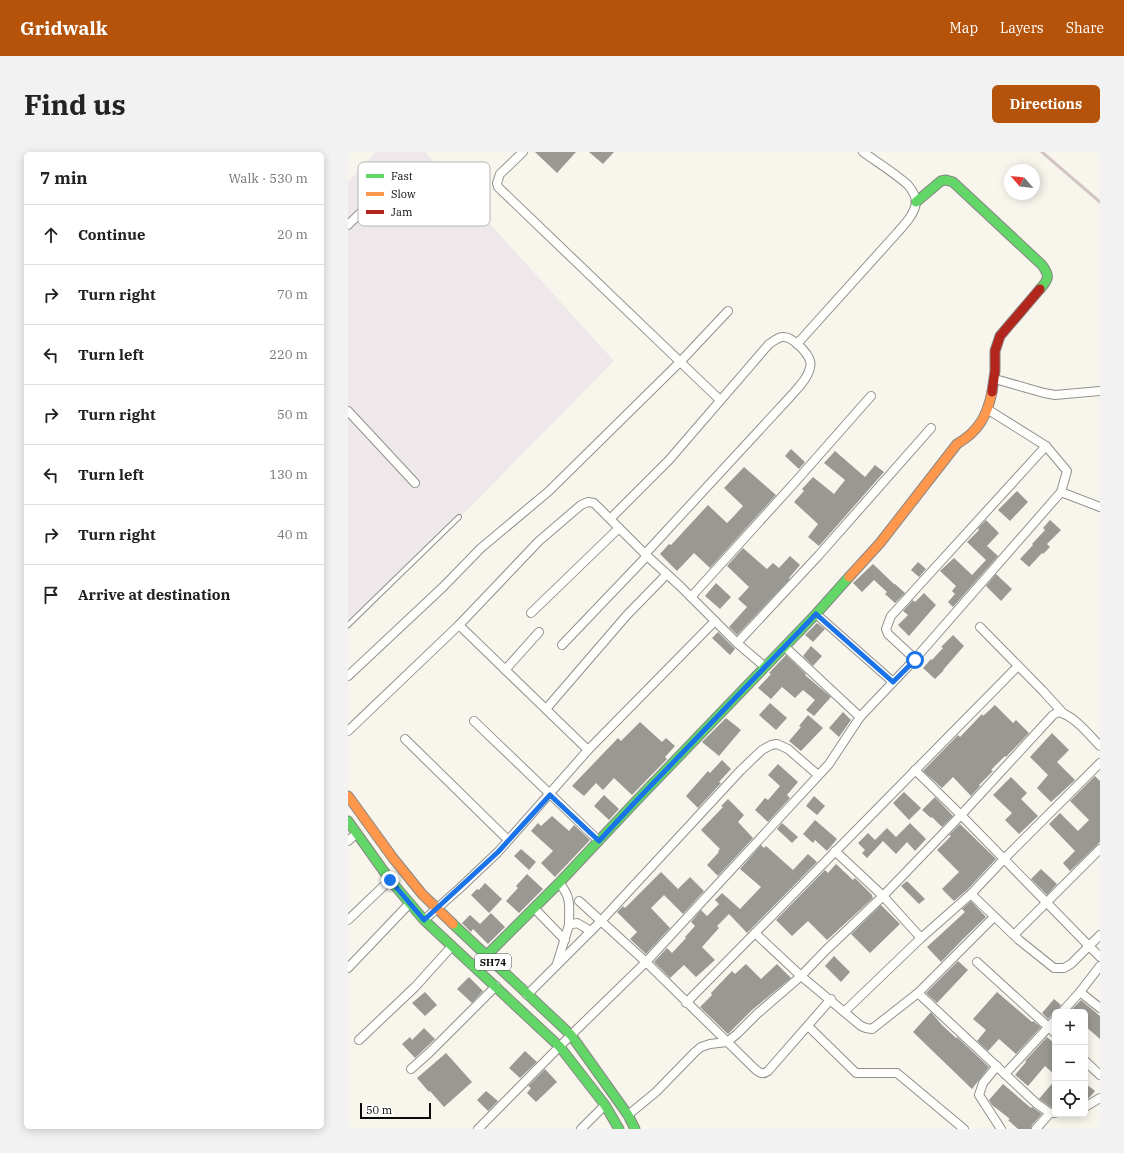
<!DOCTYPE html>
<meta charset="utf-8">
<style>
:root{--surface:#fff;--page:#f2f2f2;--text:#222;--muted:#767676;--line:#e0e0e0;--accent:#b45309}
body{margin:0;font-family:"IBM Plex Serif",serif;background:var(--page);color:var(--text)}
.controls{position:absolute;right:12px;bottom:12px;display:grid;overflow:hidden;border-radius:6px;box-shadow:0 2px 10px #0003}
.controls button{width:36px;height:36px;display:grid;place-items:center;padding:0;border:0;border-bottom:1px solid var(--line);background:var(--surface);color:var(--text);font:20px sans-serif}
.compass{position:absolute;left:656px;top:12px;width:36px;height:36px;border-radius:50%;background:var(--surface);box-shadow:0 2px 10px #0003;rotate:298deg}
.scale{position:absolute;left:12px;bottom:10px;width:71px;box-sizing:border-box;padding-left:4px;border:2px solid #0a0a0a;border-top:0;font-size:11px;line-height:14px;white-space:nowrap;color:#0a0a0a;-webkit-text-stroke:3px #fff;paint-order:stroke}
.stop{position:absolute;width:12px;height:12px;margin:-9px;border:3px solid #1a73e8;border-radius:50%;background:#fff}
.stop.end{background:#1a73e8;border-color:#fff;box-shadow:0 1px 4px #0008}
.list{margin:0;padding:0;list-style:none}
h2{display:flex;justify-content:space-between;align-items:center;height:52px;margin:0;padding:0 16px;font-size:17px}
h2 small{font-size:13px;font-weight:400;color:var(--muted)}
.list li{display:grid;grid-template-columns:26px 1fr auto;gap:12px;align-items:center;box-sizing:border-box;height:60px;padding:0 16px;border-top:1px solid var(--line)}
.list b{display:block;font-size:15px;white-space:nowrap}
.list em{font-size:13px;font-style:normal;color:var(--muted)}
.icon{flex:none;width:22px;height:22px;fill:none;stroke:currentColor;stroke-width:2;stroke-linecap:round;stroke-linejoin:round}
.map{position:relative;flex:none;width:752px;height:977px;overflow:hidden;border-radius:6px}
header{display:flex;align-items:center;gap:24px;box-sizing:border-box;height:56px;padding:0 20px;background:var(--accent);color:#fff}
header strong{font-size:19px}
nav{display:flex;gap:22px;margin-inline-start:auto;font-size:14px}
.intro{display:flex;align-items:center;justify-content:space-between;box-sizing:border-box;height:96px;padding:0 24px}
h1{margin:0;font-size:28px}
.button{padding:10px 18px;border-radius:6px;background:var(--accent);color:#fff;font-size:14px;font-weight:700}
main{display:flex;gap:24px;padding:0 24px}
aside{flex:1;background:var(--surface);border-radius:6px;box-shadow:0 2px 10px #0003}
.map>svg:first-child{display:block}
.industrial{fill:#efe8ea}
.building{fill:#9a9893}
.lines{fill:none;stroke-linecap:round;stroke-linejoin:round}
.lane-casing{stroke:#91908c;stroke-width:6}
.street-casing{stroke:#91908c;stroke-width:10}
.fast-casing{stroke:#888683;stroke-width:11}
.slow-casing{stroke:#888683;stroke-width:11}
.jam-casing{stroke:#888683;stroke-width:11}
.lane{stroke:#fefefc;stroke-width:4}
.street{stroke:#fefefc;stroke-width:8}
.fast{stroke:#63d668;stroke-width:9}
.slow{stroke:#ff974d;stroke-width:9}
.jam{stroke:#b3261e;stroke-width:9}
.rail{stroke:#d3c5c5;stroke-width:3}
.route{stroke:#1a73e8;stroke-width:5}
.labels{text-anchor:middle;stroke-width:4;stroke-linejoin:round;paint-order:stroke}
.shield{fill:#fff;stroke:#545454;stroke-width:1}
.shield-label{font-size:10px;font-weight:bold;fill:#0a0a0a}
.key{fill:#fff;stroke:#b6b6b6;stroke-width:1}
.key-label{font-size:11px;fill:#0a0a0a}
</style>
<header>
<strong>Gridwalk</strong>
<nav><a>Map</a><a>Layers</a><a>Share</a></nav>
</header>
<div class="intro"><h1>Find us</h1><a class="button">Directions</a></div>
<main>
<aside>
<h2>7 min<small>Walk · 530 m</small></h2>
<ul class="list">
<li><svg class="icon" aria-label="ahead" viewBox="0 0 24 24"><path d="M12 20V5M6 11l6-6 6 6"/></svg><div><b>Continue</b></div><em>20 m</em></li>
<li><svg class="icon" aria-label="right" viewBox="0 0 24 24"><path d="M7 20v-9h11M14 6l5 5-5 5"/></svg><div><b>Turn right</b></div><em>70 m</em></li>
<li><svg class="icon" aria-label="left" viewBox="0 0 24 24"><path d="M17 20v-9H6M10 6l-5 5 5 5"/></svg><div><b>Turn left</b></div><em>220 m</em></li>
<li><svg class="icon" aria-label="right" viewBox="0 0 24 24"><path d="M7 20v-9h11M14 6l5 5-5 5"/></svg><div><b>Turn right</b></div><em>50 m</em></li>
<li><svg class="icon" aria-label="left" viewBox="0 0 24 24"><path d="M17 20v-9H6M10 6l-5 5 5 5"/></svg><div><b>Turn left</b></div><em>130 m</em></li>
<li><svg class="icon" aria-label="right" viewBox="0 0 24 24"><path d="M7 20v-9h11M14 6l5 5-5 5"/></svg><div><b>Turn right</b></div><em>40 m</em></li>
<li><svg class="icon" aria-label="arrive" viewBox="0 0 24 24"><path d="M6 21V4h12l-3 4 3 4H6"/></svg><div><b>Arrive at destination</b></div></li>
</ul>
</aside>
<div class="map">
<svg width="752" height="977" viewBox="0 0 752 977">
<rect width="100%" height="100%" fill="#f8f5ed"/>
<path class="industrial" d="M 28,0 L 77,0 L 266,209 L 0,479 L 0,30 Z"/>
<g class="building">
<path d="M 187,0 L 228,0 L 209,21 Z"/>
<path d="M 241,0 L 266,0 L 255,12 Z"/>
<path d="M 443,297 L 457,310 L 451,317 L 437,304 Z"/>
<path d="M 487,299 L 517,325 L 527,313 L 536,320 L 471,394 L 460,385 L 470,372 L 446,350 L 456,339 L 454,337 L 465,325 L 486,342 L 497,328 L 476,311 Z"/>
<path d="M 396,315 L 428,343 L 362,416 L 346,401 L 329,419 L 312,402 L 321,392 L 323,393 L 360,353 L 379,371 L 385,365 L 395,354 L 376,336 Z"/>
<path d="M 669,339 L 680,350 L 662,369 L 650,358 Z"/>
<path d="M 638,368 L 651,381 L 639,394 L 650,404 L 605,455 L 600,450 L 607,442 L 604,439 L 608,434 L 592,419 L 606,406 L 624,423 L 638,408 L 619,390 L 631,378 L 630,376 Z"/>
<path d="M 702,368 L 713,378 L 699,392 L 702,395 L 695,402 L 694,401 L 681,415 L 672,407 L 685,393 L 684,392 L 697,378 L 695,376 Z"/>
<path d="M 395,396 L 419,417 L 425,411 L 431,416 L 442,404 L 452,413 L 441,426 L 442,427 L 389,483 L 381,475 L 399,455 L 390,447 L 401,435 L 379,414 Z"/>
<path d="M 570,410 L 578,417 L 571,425 L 563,418 Z"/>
<path d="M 525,412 L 546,432 L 547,432 L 557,441 L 547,451 L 537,442 L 539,440 L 526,428 L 514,440 L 505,431 Z"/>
<path d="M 648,422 L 664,437 L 653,449 L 638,434 Z"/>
<path d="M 368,431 L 383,445 L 372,457 L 357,444 Z"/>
<path d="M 576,441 L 588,453 L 561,484 L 550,473 L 560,463 L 555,459 L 565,448 L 567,450 Z"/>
<path d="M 469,471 L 477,477 L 465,490 L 457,483 Z"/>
<path d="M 370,480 L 387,497 L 382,503 L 364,486 Z"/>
<path d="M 605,483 L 616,494 L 595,518 L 596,518 L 587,527 L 575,516 L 583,507 L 584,508 L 595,496 L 593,495 Z"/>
<path d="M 463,494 L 474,504 L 465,514 L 455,504 Z"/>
<path d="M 438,503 L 458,522 L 457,523 L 483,545 L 466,564 L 458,558 L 467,548 L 455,538 L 447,546 L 434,535 L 423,547 L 410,536 L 423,522 L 421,521 Z"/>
<path d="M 422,551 L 439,566 L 428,578 L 411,563 Z"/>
<path d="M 647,553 L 665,571 L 668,568 L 681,581 L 658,605 L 657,604 L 643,618 L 645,619 L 631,633 L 632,634 L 623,644 L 605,625 L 594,636 L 575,619 L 610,583 L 612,585 L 634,562 L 635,564 Z"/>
<path d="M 495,560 L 503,568 L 491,585 L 481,576 Z"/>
<path d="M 460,563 L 475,576 L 453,599 L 441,589 L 453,575 L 451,574 Z"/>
<path d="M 378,566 L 393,578 L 371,604 L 354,590 Z"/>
<path d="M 292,570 L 314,590 L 318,586 L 327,594 L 317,605 L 319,607 L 284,643 L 266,626 L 255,638 L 248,631 L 236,644 L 224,634 L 270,586 L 273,589 Z"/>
<path d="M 704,581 L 721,598 L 709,610 L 727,628 L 703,650 L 689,636 L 700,623 L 682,605 Z"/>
<path d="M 374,608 L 383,617 L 371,630 L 373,631 L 350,656 L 338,644 L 360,619 L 362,621 Z"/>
<path d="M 430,612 L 450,630 L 439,643 L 442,646 L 420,670 L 407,658 L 417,646 L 420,648 L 432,634 L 420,623 Z"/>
<path d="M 747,624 L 752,629 L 752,690 L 722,719 L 715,711 L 727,699 L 701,672 L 712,661 L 730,679 L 741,668 L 722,649 Z"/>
<path d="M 663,625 L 679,641 L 673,647 L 690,664 L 671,682 L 657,668 L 664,661 L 645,643 Z"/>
<path d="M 556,640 L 573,656 L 561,668 L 545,651 Z"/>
<path d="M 256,643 L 271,657 L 261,668 L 246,654 Z"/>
<path d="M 466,644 L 477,654 L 469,663 L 458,654 Z"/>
<path d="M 587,645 L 605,664 L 594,675 L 584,665 L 583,666 L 574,658 Z"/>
<path d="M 380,647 L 396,663 L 390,670 L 405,686 L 370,724 L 359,713 L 371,700 L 370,699 L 372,697 L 353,678 L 375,655 L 373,654 Z"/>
<path d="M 204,664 L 221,679 L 226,673 L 242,688 L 207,725 L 193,711 L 205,699 L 183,679 L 190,671 L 193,674 Z"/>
<path d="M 467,668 L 489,687 L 479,699 L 467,688 L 465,691 L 455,682 Z"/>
<path d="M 434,671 L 450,685 L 444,691 L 429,677 Z"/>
<path d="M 562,671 L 578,687 L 567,699 L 559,690 L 548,702 L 535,689 L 519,706 L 514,701 L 517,698 L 510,691 L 520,681 L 527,688 L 539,676 L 548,685 Z"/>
<path d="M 612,672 L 648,707 L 619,738 L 606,749 L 594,737 L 611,720 L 589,698 L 603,684 L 601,683 Z"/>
<path d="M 413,693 L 416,696 L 418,694 L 445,718 L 460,702 L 469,710 L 399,781 L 381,762 L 369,774 L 371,776 L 354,795 L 367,808 L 348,825 L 336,813 L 322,826 L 306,810 L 319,796 L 324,801 L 338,786 L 337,785 L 347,774 L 343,770 L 353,758 L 359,764 L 371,752 L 367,748 L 374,741 L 392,757 L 413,735 L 392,717 Z"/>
<path d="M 173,697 L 188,710 L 181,718 L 166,704 Z"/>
<path d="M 488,712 L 505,728 L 507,726 L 524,743 L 524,744 L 525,746 L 479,788 L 460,769 L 444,784 L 428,768 L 477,718 L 480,721 Z"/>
<path d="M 693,717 L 709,732 L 699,743 L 683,727 Z"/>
<path d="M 313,720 L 330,737 L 342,725 L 356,739 L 335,762 L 316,743 L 303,756 L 322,776 L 298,802 L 282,787 L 289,780 L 269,760 L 275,754 L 277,756 Z"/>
<path d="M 179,722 L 195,737 L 171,761 L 158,749 L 170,736 L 168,734 Z"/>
<path d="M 559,729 L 577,747 L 571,752 L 553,734 Z"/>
<path d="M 137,731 L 154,747 L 141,761 L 123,743 L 129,737 L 131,738 Z"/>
<path d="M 623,749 L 638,765 L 615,787 L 593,810 L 579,795 L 617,760 L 614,757 Z"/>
<path d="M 533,753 L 552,772 L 522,801 L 503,782 Z"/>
<path d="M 143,761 L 157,775 L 140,792 L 125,777 L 123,780 L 114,771 L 122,763 L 132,772 Z"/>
<path d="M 486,804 L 502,820 L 493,830 L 477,814 Z"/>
<path d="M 610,809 L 620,818 L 589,851 L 578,841 Z"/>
<path d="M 398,812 L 413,827 L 429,812 L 443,826 L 404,858 L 380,882 L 352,855 L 364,843 L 363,841 L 384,819 L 387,822 Z"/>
<path d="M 121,825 L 135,839 L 124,851 L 109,837 Z"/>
<path d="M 77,840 L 89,853 L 77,864 L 64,851 Z"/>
<path d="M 649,840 L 684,870 L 685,869 L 693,875 L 668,902 L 651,887 L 640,899 L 629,889 L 638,878 L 625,867 Z"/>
<path d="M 706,847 L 713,853 L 710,857 L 709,860 L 707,860 L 707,863 L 703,864 L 700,867 L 694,861 Z"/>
<path d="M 733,848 L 752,864 L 752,887 L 737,874 L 737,860 L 721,860 Z"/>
<path d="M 583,860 L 594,873 L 608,886 L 609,885 L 641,915 L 624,937 L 565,880 Z"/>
<path d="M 76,876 L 87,887 L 67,906 L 54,892 L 62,885 L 64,888 Z"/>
<path d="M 699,885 L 707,892 L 707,923 L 697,914 L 680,934 L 667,923 L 678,910 L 677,909 Z"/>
<path d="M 177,899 L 189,910 L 172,926 L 161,916 Z"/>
<path d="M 98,901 L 124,930 L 96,955 L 82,939 L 81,940 L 69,926 Z"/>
<path d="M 197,917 L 209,930 L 188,950 L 179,941 L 183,936 L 180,934 Z"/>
<path d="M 707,928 L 707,954 L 704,956 L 691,947 Z"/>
<path d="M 737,931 L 747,939 L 741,946 L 737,949 Z"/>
<path d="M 655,932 L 683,956 L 684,955 L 694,962 L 684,973 L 683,977 L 670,977 L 660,968 L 662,967 L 644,953 L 641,948 Z"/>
<path d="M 138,939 L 150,949 L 140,959 L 129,948 Z"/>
</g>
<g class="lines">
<defs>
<path id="lane" d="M 0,473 L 111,365"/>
<g id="street">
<path d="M 175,0 L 152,22 L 149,31 L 150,35 L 372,248"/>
<path d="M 0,73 L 53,21"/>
<path d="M 449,192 L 549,81 C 556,73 567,62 568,50 C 568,44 564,38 560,33 C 547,21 530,11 515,0"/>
<path d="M 647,227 L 696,241 L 707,243 L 752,239"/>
<path d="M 0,259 L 67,331"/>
<path d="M 713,340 L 752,355"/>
<path d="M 262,367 L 321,308 L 421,192 C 426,189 430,185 435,185 C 444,184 460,201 462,209 C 463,211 462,216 461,219 C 458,229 448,238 441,246 L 297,402"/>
<path d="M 343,445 L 449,328 L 523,244"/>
<path d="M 183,461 L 271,376"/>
<path d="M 468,462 L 545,530"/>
<path d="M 111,473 L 240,598"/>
<path d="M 632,475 L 695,539 L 715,561"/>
<path d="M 389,491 L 471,403 L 583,276"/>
<path d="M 214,493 L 299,404"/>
<path d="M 437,495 L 512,565"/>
<path d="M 567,507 L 540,482 L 538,477 L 543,464 L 698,294"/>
<path d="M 157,518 L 191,480"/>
<path d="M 0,524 L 95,435 L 133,396 L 201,339 L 332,210 L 380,159"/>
<path d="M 198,557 L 279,463 L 319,422"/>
<path d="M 126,569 L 251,689"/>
<path d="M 0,579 L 111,473 L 191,389 L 233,353 L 240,350 L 246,351 L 297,402 L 332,434 L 389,491 L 417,515"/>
<path d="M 57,587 L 160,688"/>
<path d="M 567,618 L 613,663 L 741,794 L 752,783"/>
<path d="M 0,689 L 9,681"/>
<path d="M 487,699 L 535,744 L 573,786"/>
<path d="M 211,731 C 224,745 221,755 221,773 L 229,771 L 243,779"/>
<path d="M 623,742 L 671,788 L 706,816 L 716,816 L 723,812 L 741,794 L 752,805"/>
<path d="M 231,749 L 298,810 L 408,918 C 412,921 415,923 420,919 L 483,847"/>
<path d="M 186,756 L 217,788"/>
<path d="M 0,768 L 42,728"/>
<path d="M 76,768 L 112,736 L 150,700 L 240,598 L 367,469"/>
<path d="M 407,781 L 453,824 L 513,874 L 518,876 L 524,877 L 570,841 L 646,765"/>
<path d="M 666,783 L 752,697"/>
<path d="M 629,810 L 707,881"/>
<path d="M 209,812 L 221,773"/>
<path d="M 0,816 L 62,751"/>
<path d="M 732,840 L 752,856"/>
<path d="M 570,841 L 689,952 L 702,961 L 707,961"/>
<path d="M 179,843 L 253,769 L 393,618 L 414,598 L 423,593 L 429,592 L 440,597 L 470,623"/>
<path d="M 338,851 L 670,514"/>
<path d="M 497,859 L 573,786 L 623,742 L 656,707 L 752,611"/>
<path d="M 714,860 L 732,840 L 752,814"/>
<path d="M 460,874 L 508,921 L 549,921 L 616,977"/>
<path d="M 11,888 L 67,835 L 104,794"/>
<path d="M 737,909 L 752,923"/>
<path d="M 649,914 L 635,931 L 631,943 L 653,977"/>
<path d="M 63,917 L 81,901 L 148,834"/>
<path d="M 657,922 L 707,868"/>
<path d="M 737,955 L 752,946"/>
<path d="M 280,963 L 308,940 L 347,900 L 353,895 L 362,892 L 379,890 L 389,882 L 409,862 L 453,824 L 477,799 L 535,744 L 613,663 L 705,563 L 710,560 C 725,562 742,584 752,594"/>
<path d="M 130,977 L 223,883 L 298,810 L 481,612 L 512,565 L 567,507 L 713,340 L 719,319 L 698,294 L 639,257"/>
<path d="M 233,977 L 257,953"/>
<path d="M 688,977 L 702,961"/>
</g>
<g id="fast">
<path d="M 568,50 L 593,29 L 598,28 L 605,30 L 694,113 C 702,124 701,127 692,137"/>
<path d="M 0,669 L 42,728 L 76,768 L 212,895 L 257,953 L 271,977"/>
<path d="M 105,772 L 223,883 L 280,963 L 287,977"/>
<path d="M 139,803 L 211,731 L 289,648 L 468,462 L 501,425"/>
</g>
<g id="slow">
<path d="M 501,425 L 532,391 L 609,292 C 631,279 639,264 644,240"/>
<path d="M 0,644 L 45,706 L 74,742 L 105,772"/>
</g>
<path id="jam" d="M 644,240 L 647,219 L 647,199 L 652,184 L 692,137"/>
</defs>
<use href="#lane" class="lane-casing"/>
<use href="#street" class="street-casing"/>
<use href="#fast" class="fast-casing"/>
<use href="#slow" class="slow-casing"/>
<use href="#jam" class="jam-casing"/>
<use href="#lane" class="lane"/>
<use href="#street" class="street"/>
<use href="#fast" class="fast"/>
<use href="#slow" class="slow"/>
<use href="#jam" class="jam"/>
<path class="rail" d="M 694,0 L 752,50"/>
</g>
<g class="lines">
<path class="route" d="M 42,728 L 76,768 L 150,700 L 202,643 L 251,689 L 289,648 L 468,462 L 545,530 L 567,508"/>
</g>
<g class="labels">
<rect class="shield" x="127" y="802" width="36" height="16" rx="3"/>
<g class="shield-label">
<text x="145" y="814">SH74</text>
</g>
</g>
<rect x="10" y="10" width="132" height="64" rx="6" class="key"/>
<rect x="18" y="22" width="18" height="4" fill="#63d668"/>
<rect x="18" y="40" width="18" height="4" fill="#ff974d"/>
<rect x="18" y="58" width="18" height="4" fill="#b3261e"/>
<g class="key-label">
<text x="43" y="28">Fast</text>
<text x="43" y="46">Slow</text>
<text x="43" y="64">Jam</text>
</g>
</svg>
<div class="controls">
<button>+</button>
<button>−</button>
<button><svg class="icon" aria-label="locate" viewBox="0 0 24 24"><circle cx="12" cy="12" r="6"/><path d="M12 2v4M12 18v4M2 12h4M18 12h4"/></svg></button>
</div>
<svg class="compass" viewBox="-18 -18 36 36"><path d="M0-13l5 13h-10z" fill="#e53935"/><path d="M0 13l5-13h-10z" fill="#767676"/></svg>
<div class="scale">50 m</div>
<div class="stop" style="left:567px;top:508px"></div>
<div class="stop end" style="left:42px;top:728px"></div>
</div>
</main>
